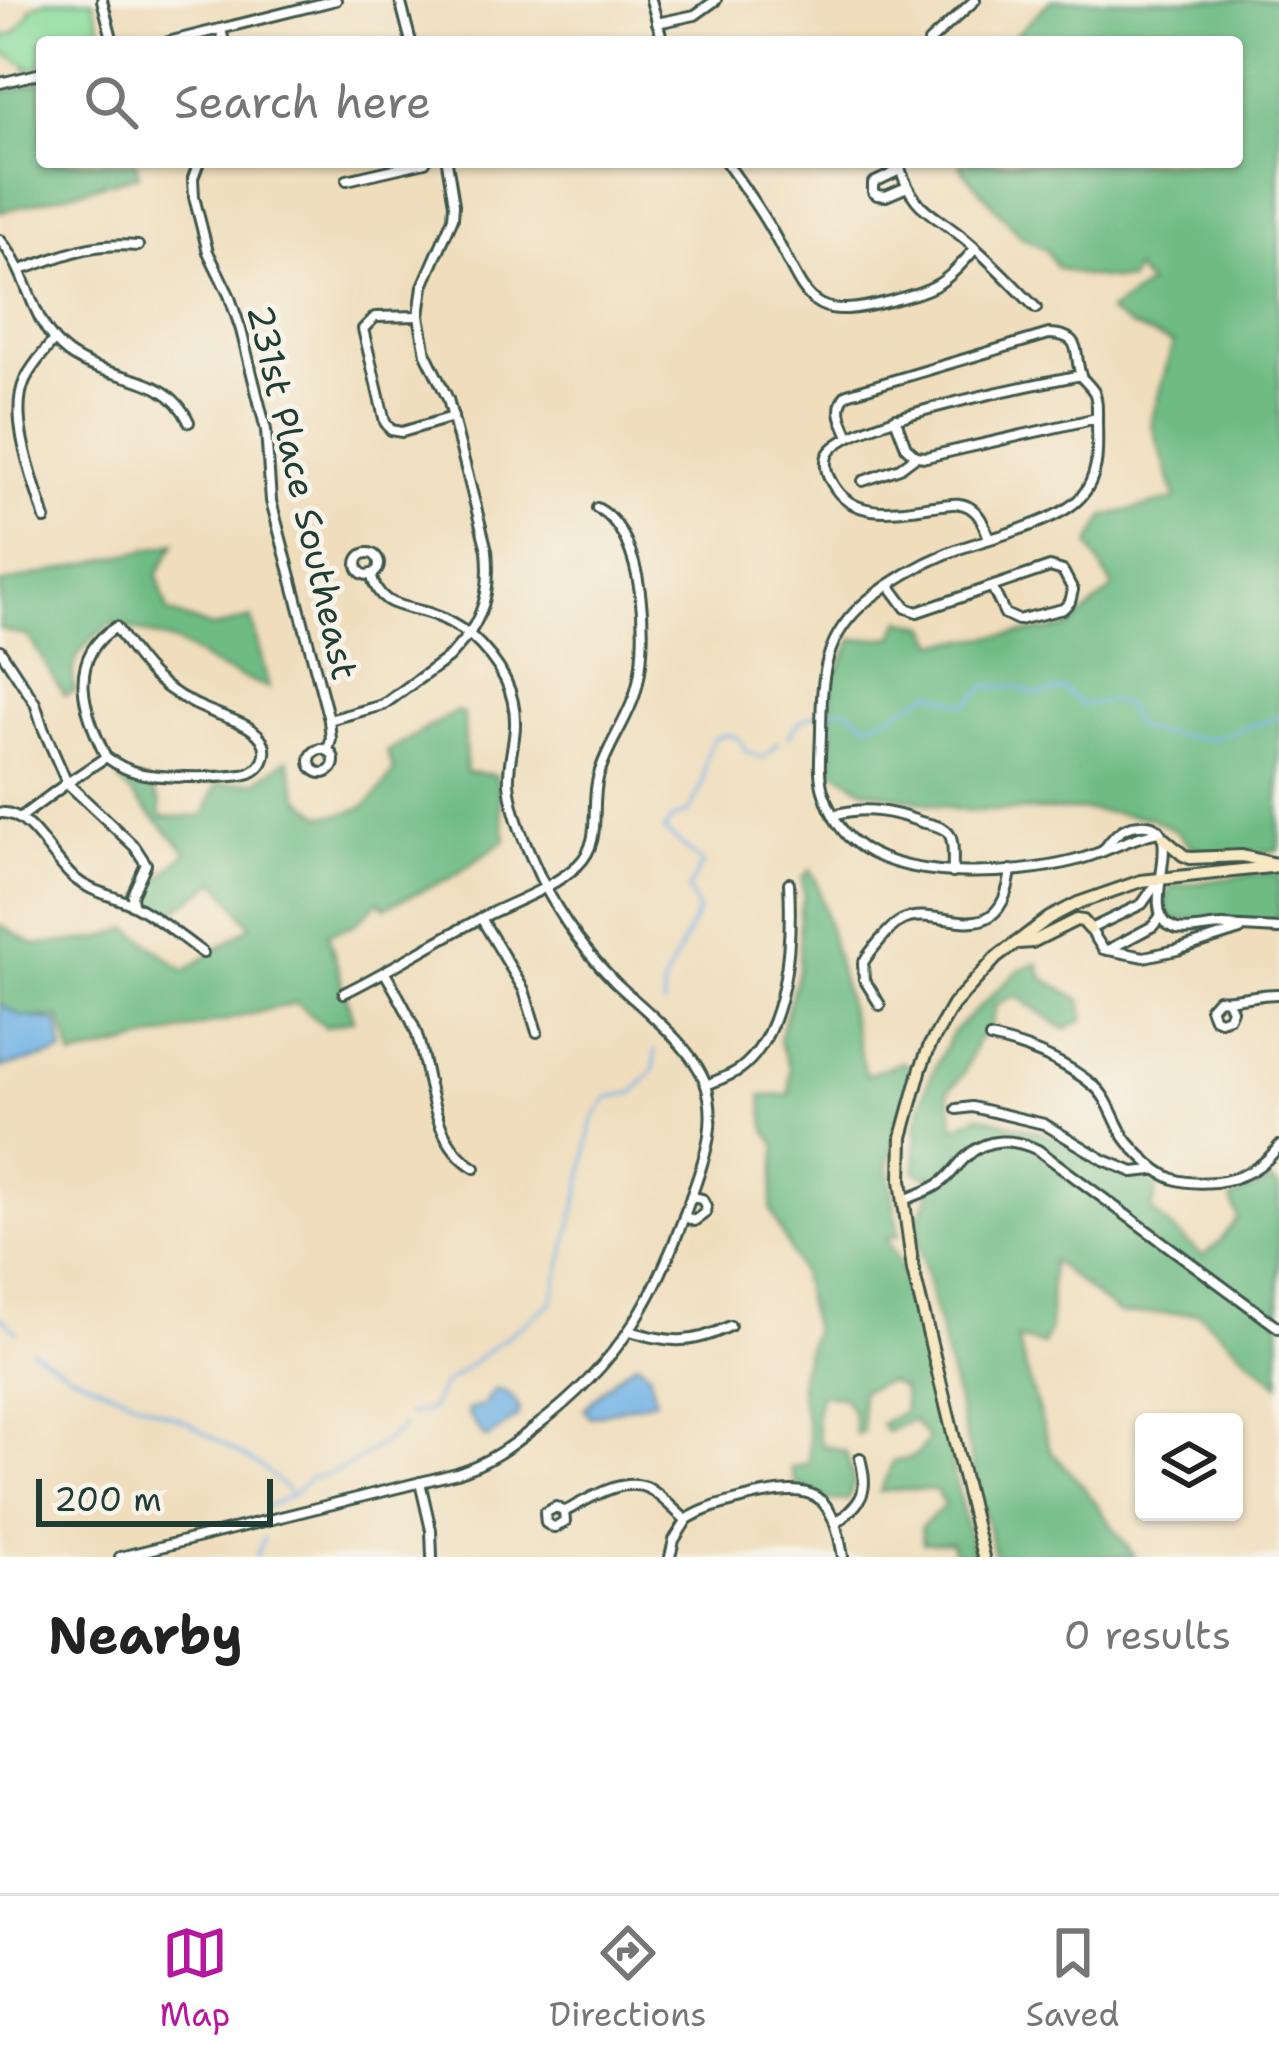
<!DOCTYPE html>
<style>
:root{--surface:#fff;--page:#f6f6f6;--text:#222;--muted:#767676;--line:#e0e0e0;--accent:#b5179e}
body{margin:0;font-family:"Shantell Sans",sans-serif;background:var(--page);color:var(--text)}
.controls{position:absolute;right:36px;bottom:36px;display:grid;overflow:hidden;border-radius:12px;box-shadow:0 3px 9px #0004}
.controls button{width:108px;height:108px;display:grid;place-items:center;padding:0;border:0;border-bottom:3px solid var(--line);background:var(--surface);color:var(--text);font:60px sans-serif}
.scale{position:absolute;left:36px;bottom:30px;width:237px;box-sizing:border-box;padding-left:12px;border:6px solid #1f3d34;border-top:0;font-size:33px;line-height:42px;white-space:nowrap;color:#1f3d34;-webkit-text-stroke:9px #f7f3e8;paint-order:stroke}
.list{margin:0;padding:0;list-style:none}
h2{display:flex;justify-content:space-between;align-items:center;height:156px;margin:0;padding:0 48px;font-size:51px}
h2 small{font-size:39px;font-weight:400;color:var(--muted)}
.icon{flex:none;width:66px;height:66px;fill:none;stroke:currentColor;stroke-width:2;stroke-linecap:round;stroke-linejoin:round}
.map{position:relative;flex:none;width:1279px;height:1557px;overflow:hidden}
.search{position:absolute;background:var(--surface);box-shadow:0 3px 9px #0004;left:36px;right:36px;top:36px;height:132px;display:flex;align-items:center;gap:30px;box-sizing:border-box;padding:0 42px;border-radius:12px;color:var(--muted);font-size:45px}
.sheet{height:336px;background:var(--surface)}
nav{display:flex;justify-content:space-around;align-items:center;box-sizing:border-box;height:168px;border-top:3px solid var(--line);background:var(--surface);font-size:33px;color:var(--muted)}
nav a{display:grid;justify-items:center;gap:6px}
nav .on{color:var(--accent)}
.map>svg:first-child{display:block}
.green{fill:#89db9c;stroke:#548c68;stroke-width:3}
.forest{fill:#6ebb84;stroke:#467c5c;stroke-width:3}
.water{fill:#71b2e5;stroke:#48788c;stroke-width:3}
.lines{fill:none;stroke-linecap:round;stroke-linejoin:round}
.stream{stroke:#71b2e5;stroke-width:3}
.minor-casing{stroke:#3e5548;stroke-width:14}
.secondary-casing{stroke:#3e5548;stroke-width:16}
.minor{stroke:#fff;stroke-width:8}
.secondary{stroke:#f7e8c3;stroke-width:10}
.labels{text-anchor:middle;stroke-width:10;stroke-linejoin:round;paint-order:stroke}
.street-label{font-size:36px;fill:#1f3d34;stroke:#f7f3e8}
</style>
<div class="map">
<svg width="1279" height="1557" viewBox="0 0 1279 1557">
<rect width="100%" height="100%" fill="#f7f3e8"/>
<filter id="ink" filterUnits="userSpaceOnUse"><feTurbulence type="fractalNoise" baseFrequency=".00833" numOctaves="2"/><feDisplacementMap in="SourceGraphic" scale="24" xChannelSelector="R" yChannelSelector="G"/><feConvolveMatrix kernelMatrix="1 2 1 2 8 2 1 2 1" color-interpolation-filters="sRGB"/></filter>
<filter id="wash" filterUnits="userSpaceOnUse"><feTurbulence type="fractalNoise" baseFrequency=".004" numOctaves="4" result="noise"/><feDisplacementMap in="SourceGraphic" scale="48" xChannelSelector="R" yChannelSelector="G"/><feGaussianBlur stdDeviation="2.7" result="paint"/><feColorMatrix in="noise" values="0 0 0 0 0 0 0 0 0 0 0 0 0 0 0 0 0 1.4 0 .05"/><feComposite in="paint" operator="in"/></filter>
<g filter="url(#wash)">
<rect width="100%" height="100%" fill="#efddbb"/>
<path class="green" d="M 47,0 L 93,0 L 104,42 L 42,42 L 42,66 L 26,70 L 28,66 L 0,51 L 4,36 L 15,33 L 31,12 L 30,9 Z"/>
<g class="forest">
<path d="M 1051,0 L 1279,0 L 1279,850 L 1222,856 L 1190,846 L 1178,832 L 1151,818 L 1089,810 L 963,811 L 863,789 L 833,770 L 831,683 L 853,640 L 894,637 L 901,620 L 927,626 L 937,643 L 1068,628 L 1113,588 L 1089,545 L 1105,516 L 1176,499 L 1151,422 L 1173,343 L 1130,326 L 1108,312 L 1148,285 L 1135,269 L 1129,281 L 1085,276 L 1057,268 L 1047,251 L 1021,236 L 963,171 L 960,162 L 1237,162 L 1237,42 L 1008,42 Z"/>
<path d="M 42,82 L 42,162 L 136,162 L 139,175 L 0,212 L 0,92 Z"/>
<path d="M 175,543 L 157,575 L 168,612 L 213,628 L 251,618 L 269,688 L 221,669 L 175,642 L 113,623 C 98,632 76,651 73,670 C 72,677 74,684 75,691 L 64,695 L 29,637 L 0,629 L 0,584 Z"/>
<path d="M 457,711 L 464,715 L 466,772 L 496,775 L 506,840 L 452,877 L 385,907 L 379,901 L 355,924 L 328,934 L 353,1020 L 325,1027 L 296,1003 L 73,1058 L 60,1018 L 21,1016 L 0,1004 L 0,925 L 35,945 L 99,939 L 129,928 L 185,971 L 251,926 L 217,881 L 165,917 L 142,896 L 187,852 L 119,781 L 123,778 L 147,781 L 160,802 L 161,817 L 204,816 L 216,785 L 257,781 L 288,759 L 299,797 L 322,816 C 365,812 369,807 394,771 L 387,752 Z"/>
<path d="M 810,870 L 817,882 L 866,1075 L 903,1062 L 912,1071 L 888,1164 L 899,1235 L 886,1238 L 906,1277 L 974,1557 L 955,1557 L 951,1542 L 923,1543 L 921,1527 L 945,1505 L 936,1490 L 903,1489 L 880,1492 L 893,1461 C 912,1460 921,1455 928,1438 L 913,1420 L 886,1432 L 881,1424 L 904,1411 L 903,1389 L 888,1381 L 861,1391 L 863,1433 L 856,1435 L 853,1412 L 843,1397 L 820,1395 L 815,1418 L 821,1444 L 846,1452 L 854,1482 L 848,1500 L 832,1501 L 796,1484 L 791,1468 L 809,1463 L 809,1437 L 800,1391 L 801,1371 L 813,1332 L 801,1274 L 771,1210 L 777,1146 L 766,1130 L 761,1096 L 790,1095 L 790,1068 L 779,1041 L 799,967 L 800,909 L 804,897 L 802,878 Z"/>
<path d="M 1279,873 L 1279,928 L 1214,918 L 1172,921 L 1164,910 L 1168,891 L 1172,887 L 1248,875 Z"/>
<path d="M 1038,963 L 1043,978 L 1081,1000 L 1084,1019 L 1065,1029 L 1016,996 L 996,1005 L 991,1025 L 977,1041 L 964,1073 L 948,1092 L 955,1128 L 978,1115 L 1051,1136 L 1108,1170 L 1157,1185 L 1152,1211 L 1203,1256 L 1218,1244 L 1238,1218 L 1231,1199 L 1270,1181 L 1279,1188 L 1279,1385 L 1198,1313 L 1119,1314 L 1051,1260 L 1050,1329 L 1043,1345 L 1017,1339 L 1050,1450 L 1083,1486 L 1135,1557 L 995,1557 L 918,1241 L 920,1214 L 927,1201 L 930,1178 L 916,1172 L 917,1122 L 927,1085 L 952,1033 L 1020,969 Z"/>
</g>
<g class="water">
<path d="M 0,1004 L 21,1016 L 58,1022 L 63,1053 L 0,1068 Z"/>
<path d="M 637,1362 L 649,1372 L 655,1400 L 590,1417 L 584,1409 L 616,1377 Z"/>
<path d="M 494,1390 C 507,1389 516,1399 519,1411 L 517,1417 L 488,1438 L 484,1437 L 468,1414 L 468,1410 L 483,1406 Z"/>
</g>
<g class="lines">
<g class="stream">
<path d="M 789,737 C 799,713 822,713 846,709 L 867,723 L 890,716 L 932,692 L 965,705 L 987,686 L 1017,687 L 1037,695 L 1064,689 L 1081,705 L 1114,701 L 1126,706 L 1136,727 L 1160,734 L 1211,739 L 1279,717"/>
<path d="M 664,1005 L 663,985 L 698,911 L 688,889 L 703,863 L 664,830 L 672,819 L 689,812 L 703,783 L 706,758 L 713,739 L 728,734 L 740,739 L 745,751 L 763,759 L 779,743"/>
<path d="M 0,1316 L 17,1332"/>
<path d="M 31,1349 L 69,1373 L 187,1422 L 263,1468 L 292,1495"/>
<path d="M 408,1415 L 431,1409 L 443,1385 L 552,1302 L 580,1191 L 592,1122 L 608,1097 L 633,1093 L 654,1070 L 655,1050"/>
<path d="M 266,1507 L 292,1495 L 310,1478 C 344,1476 371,1450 399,1431 L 403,1424"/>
<path d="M 256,1557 L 264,1538"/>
</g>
</g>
</g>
<g filter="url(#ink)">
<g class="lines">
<defs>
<g id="minor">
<path d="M 102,0 L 113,42"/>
<path d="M 400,0 L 411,42"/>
<path d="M 651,0 L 663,42"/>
<path d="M 657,23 L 695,15 L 716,0"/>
<path d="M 221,29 L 224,42"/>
<path d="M 168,42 L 336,0"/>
<path d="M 929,42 L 975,0"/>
<path d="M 0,83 L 42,73"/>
<path d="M 199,162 L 193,178 L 194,197 L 208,252 L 229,295 L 241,330 L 266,430 L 271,501 L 329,720 L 331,739 L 328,751"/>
<path d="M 726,162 C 742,185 759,208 773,233 C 809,297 805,324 890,301 C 938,288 942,286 975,249"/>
<path d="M 898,162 C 913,212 930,210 966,240 C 991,261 1013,285 1036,308"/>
<path d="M 900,170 L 873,183 L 873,192 L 877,195 L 886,196 L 907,187"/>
<path d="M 347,180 L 425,162"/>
<path d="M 0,240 C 30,274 30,325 68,353 C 109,383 165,370 189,422"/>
<path d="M 20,270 C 68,255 86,242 138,246"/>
<path d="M 419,316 L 375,317 L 363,329 L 385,422 L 391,430 L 402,432 L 453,417"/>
<path d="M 895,418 L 906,447 L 916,456"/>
<path d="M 849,436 C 842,421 834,407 847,394 L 1049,334 C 1086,335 1072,356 1082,378 C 1084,380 1092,389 1094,392 C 1098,400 1097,410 1097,419 C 1097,446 1101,474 1081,497 C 1057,524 983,539 948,553 C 919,565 893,580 869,599 C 823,636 822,675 821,730 C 821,751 817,774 824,794 C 829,810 839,829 852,840 C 901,883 1014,876 1073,861 C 1104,854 1129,837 1159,832"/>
<path d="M 863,481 L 900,468 L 916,456 L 926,457 L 1097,418"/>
<path d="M 45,519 C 34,481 8,417 25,380 C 32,365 44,353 53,341"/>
<path d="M 989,538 C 984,526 981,514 969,507 C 960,502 952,504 942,505 C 904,509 854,524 832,483 C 827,475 824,466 827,456 C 840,420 1038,384 1081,375"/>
<circle cx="368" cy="564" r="11"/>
<path d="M 889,585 L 906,608 L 917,612 L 1050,567 L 1063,571 L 1073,590 L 1070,602 L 1063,609 L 1018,620 L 1005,614 L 992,587"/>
<path d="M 0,650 L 35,703 L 43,728 L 67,783 L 106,757 C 117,765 126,770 139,773 C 158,778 232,779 250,773 C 262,768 268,756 264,744 C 257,725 226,718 210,711 C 164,693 142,668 116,627 C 65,658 84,713 106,757"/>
<path d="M 329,720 L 383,705 L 449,657 L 469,634 C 458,627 446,619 434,615 C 404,604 380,610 371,574"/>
<circle cx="322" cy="761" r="12"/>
<path d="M 0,813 C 30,810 52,860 74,878 C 92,893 113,895 133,905 C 156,916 182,938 203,953"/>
<path d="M 834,815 C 865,806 891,811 921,822 C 929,824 944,826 949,834 C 955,842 952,863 953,873"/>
<path d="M 21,817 L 67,783 L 135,847 L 146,864 L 132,895 L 133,904"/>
<path d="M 1103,851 C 1113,837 1121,826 1139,825 C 1192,820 1139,905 1168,925 C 1171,926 1174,928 1177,929 C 1191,932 1209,926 1223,926 C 1242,927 1260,928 1279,929"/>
<path d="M 1157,883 L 1142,904 L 1090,929 L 1103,949 L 1144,957 L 1177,950 L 1240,930"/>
<path d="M 481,918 L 524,990 L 537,1032"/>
<path d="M 1108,950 L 1153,926 L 1160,917"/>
<path d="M 385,973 C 396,992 408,1011 416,1032 C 431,1076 430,1142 475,1168"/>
<path d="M 344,993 C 391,970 434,942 481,918 C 512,902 552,889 578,865 C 603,841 590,808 598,778 C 605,749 626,723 635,694 C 650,647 646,532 597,508"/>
<path d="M 1228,1001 L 1232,1010 L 1229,1017 L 1220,1020 L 1214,1018 L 1210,1008 L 1218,999 C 1233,1002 1258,993 1279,994"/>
<path d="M 880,1005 L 864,979 L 863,963 C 869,953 890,926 901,921 C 938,901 1000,959 1011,870"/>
<path d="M 990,1038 C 1026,1046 1064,1061 1093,1085 C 1108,1097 1112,1116 1122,1133 C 1126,1141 1133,1148 1140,1155 C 1165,1180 1179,1185 1216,1182 C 1242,1179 1263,1168 1279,1146"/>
<path d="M 706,1085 C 718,1080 730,1076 740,1069 C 789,1032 792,938 789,883"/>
<path d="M 957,1109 L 972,1107 L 1044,1124 L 1104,1160 L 1133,1172 L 1153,1170"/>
<path d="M 904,1200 C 916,1195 929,1191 939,1184 C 950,1177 956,1166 966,1157 C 987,1137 1014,1138 1038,1150 L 1279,1328"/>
<path d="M 684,1216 L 694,1221 L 705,1213 L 706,1206 L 702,1199 L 691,1197"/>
<path d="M 630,1331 C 670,1343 692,1345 730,1326"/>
<path d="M 420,1482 L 431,1530 L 432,1557"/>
<path d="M 564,1512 L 565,1522 L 554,1528 L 546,1523 L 545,1513 L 556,1507 L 564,1512 C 587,1500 622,1476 648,1488 C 662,1496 674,1510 686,1520 C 706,1507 727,1503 750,1497 C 814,1482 832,1492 843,1557"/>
<path d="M 836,1523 C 863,1501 869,1493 860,1458"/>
<path d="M 120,1557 L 457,1473 C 488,1463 510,1447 535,1427 C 620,1363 657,1297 691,1197 C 704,1160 719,1122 705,1082 C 691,1045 643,1009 614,981 C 580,946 552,906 533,861 C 522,837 511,809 509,783 C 508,767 512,752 514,737 C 520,694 500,662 469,634 C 487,607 490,582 487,550 L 448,399 L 426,354 L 419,316 L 423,286 L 453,218 L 454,204 L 447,162"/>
<path d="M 670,1557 L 674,1540 L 686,1521"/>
</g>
<g id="secondary">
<path d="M 1163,838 L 1183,855 L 1190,858 L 1242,856 L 1276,864"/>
<path d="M 1018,943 L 1032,942 L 1076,920 L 1083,921 L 1090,929"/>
<path d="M 983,1557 L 913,1270 L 901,1180 L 902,1137 L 921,1068 L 930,1045 L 953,1005 L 996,958 L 1049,918 L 1078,903 L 1141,881 L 1279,866"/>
</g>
</defs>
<use href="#minor" class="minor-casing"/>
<use href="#secondary" class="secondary-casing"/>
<use href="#minor" class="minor"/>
<use href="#secondary" class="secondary"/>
</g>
</g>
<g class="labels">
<g class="street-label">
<text transform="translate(303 492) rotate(77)" y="13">231st Place Southeast</text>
</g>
</g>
</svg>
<div class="controls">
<button><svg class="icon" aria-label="layers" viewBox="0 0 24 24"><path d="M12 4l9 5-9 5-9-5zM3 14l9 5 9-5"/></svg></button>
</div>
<div class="scale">200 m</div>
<div class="search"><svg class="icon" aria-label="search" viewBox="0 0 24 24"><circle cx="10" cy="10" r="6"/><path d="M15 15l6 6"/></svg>Search here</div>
</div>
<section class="sheet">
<h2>Nearby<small>0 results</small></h2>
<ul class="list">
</ul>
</section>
<nav>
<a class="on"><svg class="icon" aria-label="map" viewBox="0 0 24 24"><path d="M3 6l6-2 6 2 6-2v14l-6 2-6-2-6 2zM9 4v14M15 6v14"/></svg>Map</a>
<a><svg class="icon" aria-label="directions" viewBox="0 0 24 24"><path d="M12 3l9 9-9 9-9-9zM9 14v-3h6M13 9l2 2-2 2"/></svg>Directions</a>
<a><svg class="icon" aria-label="saved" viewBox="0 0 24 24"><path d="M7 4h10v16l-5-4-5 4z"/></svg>Saved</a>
</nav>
